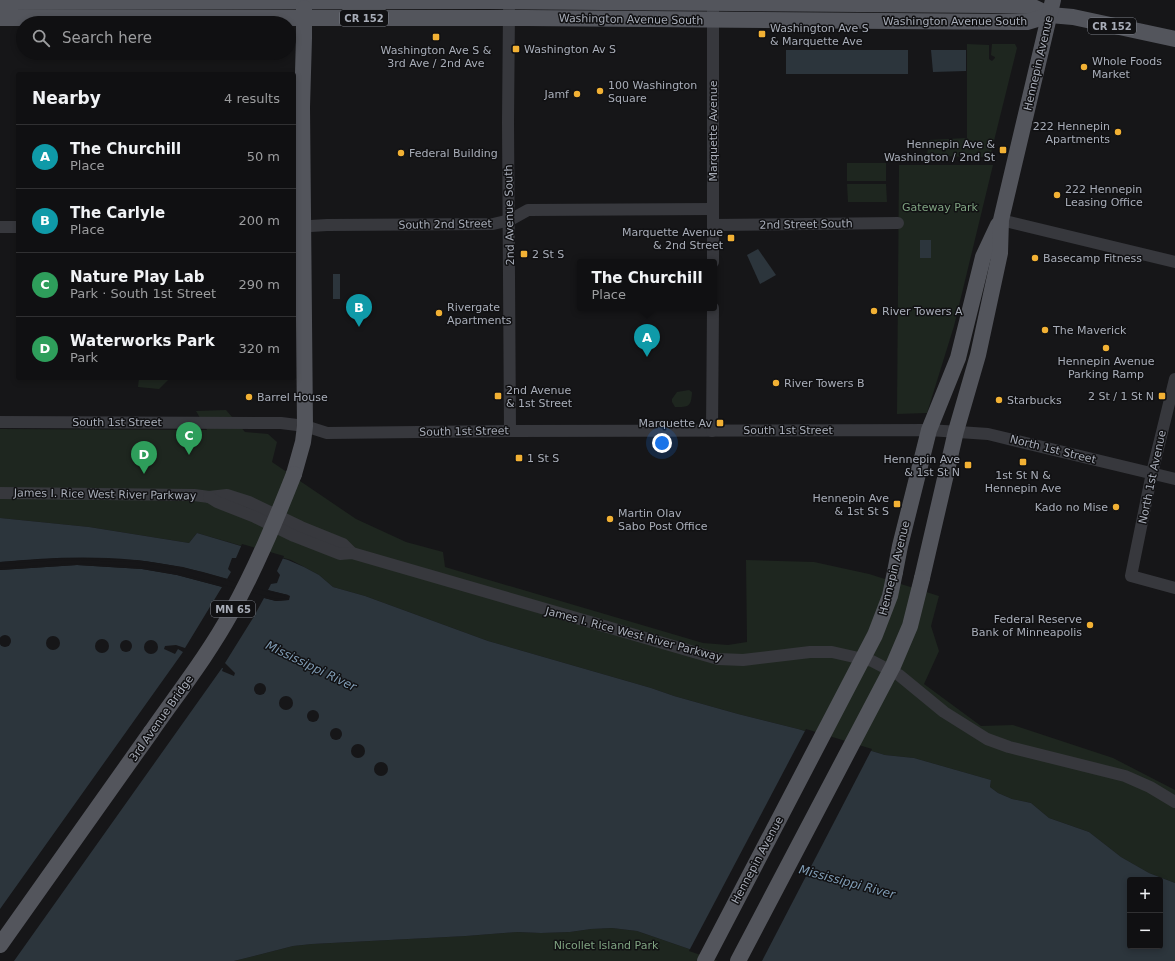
<!DOCTYPE html>
<meta charset="utf-8">
<style>
:root{--surface:#101012;--page:#19191b;--text:#f1f3f6;--muted:#9c9d9f;--line:#303032;--accent:#b45309}
body{margin:0;font-family:"DejaVu Sans",sans-serif;background:var(--page);color:var(--text)}
.controls{position:absolute;right:12px;bottom:12px;display:grid;overflow:hidden;border-radius:4px;box-shadow:0 2px 6px #0003}
.controls button{width:36px;height:36px;display:grid;place-items:center;padding:0;border:0;border-bottom:1px solid var(--line);background:var(--surface);color:var(--text);font:20px sans-serif}
.you{position:absolute;left:662px;top:443px;width:14px;height:14px;margin:-10px;border:3px solid #fff;border-radius:50%;background:#1a73e8;box-shadow:0 0 0 6px #1a73e833}
.badge{display:grid;place-items:center;width:26px;height:26px;border-radius:50%;background:var(--accent);color:#fff;font-size:13px;font-weight:700}
.pin{position:absolute;translate:-50% -33px;filter:drop-shadow(0 1px 2px #0008)}
.pin::after{content:'';position:absolute;top:21px;width:14px;height:12px;background:inherit;clip-path:polygon(0 0,100% 0,50% 100%)}
.popup{position:absolute;left:577px;top:259px;width:140px;height:52px;box-sizing:border-box;display:grid;place-content:center;border-radius:4px;background:var(--surface);filter:drop-shadow(0 1px 3px #0005);font-size:13px;white-space:nowrap;color:var(--muted)}
.popup b{font-size:15px;color:var(--text)}
.popup::after{content:'';position:absolute;left:50%;top:100%;margin-left:-8px;border:8px solid transparent;border-top-color:var(--surface)}
.list{margin:0;padding:0;list-style:none}
h2{display:flex;justify-content:space-between;align-items:center;height:52px;margin:0;padding:0 16px;font-size:17px}
h2 small{font-size:13px;font-weight:400;color:var(--muted)}
.list li{display:grid;grid-template-columns:26px 1fr auto;gap:12px;align-items:center;box-sizing:border-box;height:64px;padding:0 16px;border-top:1px solid var(--line)}
.list b{display:block;font-size:15px;white-space:nowrap}
.list p{margin:0;font-size:13px;white-space:nowrap;color:var(--muted)}
.list em{font-size:13px;font-style:normal;color:var(--muted)}
.icon{flex:none;width:22px;height:22px;fill:none;stroke:currentColor;stroke-width:2;stroke-linecap:round;stroke-linejoin:round}
.map{position:relative;flex:none;width:1175px;height:961px;overflow:hidden}
.search{position:absolute;background:var(--surface);box-shadow:0 2px 6px #0003;left:16px;top:16px;width:280px;height:44px;display:flex;align-items:center;gap:10px;box-sizing:border-box;padding:0 14px;border-radius:22px;color:var(--muted);font-size:15px}
.panel{position:absolute;background:var(--surface);box-shadow:0 2px 6px #0003;left:16px;top:72px;width:280px;height:308px;border-radius:4px}
.map>svg:first-child{display:block}
.green{fill:#1e261f}
.water{fill:#2c353c;fill-rule:evenodd}
.pier{fill:#161618}
.lines{fill:none;stroke-linecap:round;stroke-linejoin:round}
.minor{stroke:#37383d;stroke-width:12}
.major{stroke:#53555c;stroke-width:16}
.major-bridge{stroke:#53555c;stroke-width:16}
.poi-dot{fill:#f2b134;stroke:#111113;stroke-width:1.5}
.labels{text-anchor:middle;stroke-width:3;stroke-linejoin:round;paint-order:stroke}
.shield{fill:#111113;stroke:#7b7e86;stroke-width:1}
.shield-label{font-size:10px;font-weight:bold;fill:#a8adb8}
.street-label{font-size:11px;fill:#a8adb8;stroke:#111113}
.poi-label{font-size:11px;fill:#a8adb8;stroke:#111113;text-anchor:start}
.park-label{font-size:11px;fill:#7fa381;stroke:#111113}
.water-label{font-size:12px;font-style:italic;fill:#7f9bb3;stroke:#111113}
</style>
<div class="map">
<svg width="1175" height="961" viewBox="0 0 1175 961">
<rect width="100%" height="100%" fill="#161618"/>
<g class="green">
<path d="M 967,44 L 989,45 L 989,59 L 992,61 L 995,58 L 995,57 L 991,55 L 992,44 L 1015,44 L 1017,48 L 990,157 L 927,156 L 929,140 L 967,138 Z"/>
<rect x="847" y="163" width="39" height="18"/>
<path d="M 899,165 L 993,165 L 954,326 L 927,413 L 897,414 Z"/>
<path d="M 847,184 L 886,184 L 887,202 L 848,202 Z"/>
<path d="M 139,378 L 167,378 L 169,379 L 159,389 L 138,387 Z"/>
<path d="M 689,390 L 692,392 C 691,407 689,407 675,407 L 672,402 L 672,399 L 677,392 Z"/>
<path d="M 226,410 L 245,432 L 268,434 L 277,442 L 272,462 L 356,519 L 406,542 L 443,552 L 445,567 L 703,643 L 728,645 L 747,642 L 746,560 L 814,562 L 869,574 L 939,596 L 931,626 L 939,651 L 924,684 L 981,726 L 1013,725 L 1113,758 L 1175,790 L 1175,883 L 1149,873 L 1121,857 L 1089,832 L 1049,818 L 1031,803 L 1012,799 L 998,793 L 990,787 L 991,780 L 914,758 L 885,755 L 798,729 L 738,714 L 674,696 L 651,688 L 488,641 L 365,596 L 333,587 L 319,575 L 291,560 L 197,533 L 189,543 L 89,527 L 0,518 L 0,429 L 207,430 L 196,411 Z"/>
<path d="M 612,928 L 637,931 L 724,961 L 234,961 L 293,946 L 312,944 L 466,936 L 516,932 L 541,933 L 570,932 L 591,929 Z"/>
</g>
<g class="water">
<rect x="786" y="50" width="122" height="24"/>
<path d="M 931,50 L 966,50 L 966,71 L 933,72 Z"/>
<rect x="920" y="240" width="11" height="18"/>
<path d="M 758,249 L 776,275 L 760,284 L 747,255 Z"/>
<rect x="333" y="274" width="7" height="25"/>
<path d="M 0,518 L 89,527 L 189,543 L 197,533 L 288,560 L 304,567 L 319,575 L 333,587 L 365,596 L 488,641 L 651,688 L 674,696 L 738,714 L 798,729 L 885,755 L 914,758 L 991,780 L 990,787 L 998,793 L 1012,799 L 1031,803 L 1049,818 L 1089,832 L 1121,857 L 1149,873 L 1175,883 L 1175,961 L 724,961 L 637,931 L 612,928 L 591,929 L 570,932 L 541,933 L 517,932 L 466,936 L 312,944 L 293,946 L 234,961 L 0,961 L 0,570 L 77,565 L 142,569 L 177,575 L 276,601 L 288,600 L 288,595 C 253,588 220,575 185,568 C 124,554 61,556 0,562 ZM 1130,880 L 1160,880 L 1160,946 L 1130,946 Z"/>
</g>
<g class="pier">
<path d="M 242,544 L 284,556 L 277,571 L 280,575 L 277,583 L 271,584 L 268,590 L 288,595 L 290,596 L 289,600 L 276,601 L 264,598 L 253,618 L 225,663 L 235,673 L 234,676 L 222,671 L 223,668 L 222,668 L 14,961 L 0,961 L 0,909 L 183,652 L 178,649 L 175,654 L 164,649 L 165,646 L 176,645 L 185,648 L 222,587 L 177,575 L 142,569 L 77,565 L 0,570 L 0,568 L 77,563 L 142,567 L 178,573 L 277,599 L 287,598 L 288,597 L 207,575 L 183,569 L 136,562 L 62,560 L 0,564 L 0,562 L 62,558 L 137,560 L 183,567 L 227,579 L 231,572 L 228,569 L 232,558 L 236,558 Z"/>
<circle cx="5" cy="641" r="6"/>
<circle cx="53" cy="643" r="7"/>
<circle cx="102" cy="646" r="7"/>
<circle cx="126" cy="646" r="6"/>
<circle cx="151" cy="647" r="7"/>
<circle cx="260" cy="689" r="6"/>
<circle cx="286" cy="703" r="7"/>
<circle cx="313" cy="716" r="6"/>
<circle cx="336" cy="734" r="6"/>
<path d="M 806,729 L 872,749 L 762,961 L 718,961 L 689,951 Z"/>
<circle cx="358" cy="751" r="7"/>
<circle cx="381" cy="769" r="7"/>
</g>
<g class="lines">
<g class="minor">
<path d="M 509,10 L 508,122 L 510,431"/>
<path d="M 1001,220 L 1175,262"/>
<path d="M 713,225 L 898,223"/>
<path d="M 0,227 L 18,227"/>
<path d="M 294,227 L 327,225 L 493,224 L 510,220 L 528,210 L 713,209"/>
<path d="M 713,262 L 713,11"/>
<path d="M 1175,379 L 1152,473 L 1131,576 L 1175,588"/>
<path d="M 0,422 L 281,423 L 305,426 L 327,433 L 510,431 L 929,430 L 988,434 L 1175,479"/>
<path d="M 712,431 L 713,308"/>
<path d="M 0,493 L 194,495 L 209,497 L 227,495 L 249,502 L 301,527 L 343,544 L 352,553"/>
<path d="M 209,497 L 217,502 L 255,517 L 294,536 L 340,554 L 352,553 L 718,659 L 743,660 L 810,652 L 832,652 L 872,661 L 899,675 L 944,712 L 987,739 L 1009,747 L 1125,776 L 1150,787 L 1175,802"/>
</g>
<g class="major">
<path d="M 0,2 L 489,1 L 991,5 L 1031,6 L 1050,15"/>
<path d="M 0,18 L 527,18 L 1027,22 L 1050,15 L 1073,17 L 1175,39"/>
<path d="M 294,474 L 303,442 L 305,426 L 302,107 L 304,38 L 304,8"/>
<path d="M 895,572 L 900,546 L 929,430 L 958,358 L 983,257 L 998,225"/>
<path d="M 922,578 L 956,431 L 978,355 L 1000,253 L 1001,220 L 1053,0"/>
<path d="M 0,945 L 151,732"/>
</g>
<g class="major-bridge">
<path d="M 151,732 C 178,693 208,655 231,613 C 256,568 275,522 294,474"/>
<path d="M 705,961 L 875,635 L 890,596 L 895,572"/>
<path d="M 738,961 L 893,666 L 910,626 L 922,578"/>
</g>
</g>
<g class="poi-dot">
<rect x="758" y="30" width="8" height="8" rx="2"/>
<rect x="432" y="33" width="8" height="8" rx="2"/>
<rect x="512" y="45" width="8" height="8" rx="2"/>
<circle cx="1084" cy="67" r="4"/>
<circle cx="600" cy="91" r="4"/>
<circle cx="577" cy="94" r="4"/>
<circle cx="1118" cy="132" r="4"/>
<rect x="999" y="146" width="8" height="8" rx="2"/>
<circle cx="401" cy="153" r="4"/>
<circle cx="1057" cy="195" r="4"/>
<rect x="727" y="234" width="8" height="8" rx="2"/>
<rect x="520" y="250" width="8" height="8" rx="2"/>
<circle cx="1035" cy="258" r="4"/>
<circle cx="874" cy="311" r="4"/>
<circle cx="439" cy="313" r="4"/>
<circle cx="1045" cy="330" r="4"/>
<circle cx="1106" cy="348" r="4"/>
<circle cx="776" cy="383" r="4"/>
<rect x="494" y="392" width="8" height="8" rx="2"/>
<rect x="1158" y="392" width="8" height="8" rx="2"/>
<circle cx="249" cy="397" r="4"/>
<circle cx="999" cy="400" r="4"/>
<rect x="716" y="419" width="8" height="8" rx="2"/>
<rect x="515" y="454" width="8" height="8" rx="2"/>
<rect x="1019" y="458" width="8" height="8" rx="2"/>
<rect x="964" y="461" width="8" height="8" rx="2"/>
<rect x="893" y="500" width="8" height="8" rx="2"/>
<circle cx="1116" cy="507" r="4"/>
<circle cx="610" cy="519" r="4"/>
<circle cx="1090" cy="625" r="4"/>
</g>
<g class="labels">
<g class="shield">
<rect x="340" y="10" width="48" height="16" rx="3"/>
<rect x="1088" y="18" width="48" height="16" rx="3"/>
<rect x="211" y="601" width="44" height="16" rx="3"/>
</g>
<g class="shield-label">
<text x="364" y="22">CR 152</text>
<text x="1112" y="30">CR 152</text>
<text x="233" y="613">MN 65</text>
</g>
<g class="street-label">
<text transform="translate(631 19) rotate(1)" y="4">Washington Avenue South</text>
<text x="955" y="25">Washington Avenue South</text>
<text transform="translate(1038 63) rotate(-77)" y="4">Hennepin Avenue</text>
<text transform="translate(713 131) rotate(-90)" y="4">Marquette Avenue</text>
<text transform="translate(509 215) rotate(-91)" y="4">2nd Avenue South</text>
<text transform="translate(445 224) rotate(-1)" y="4">South 2nd Street</text>
<text transform="translate(806 224) rotate(-1)" y="4">2nd Street South</text>
<text x="117" y="426">South 1st Street</text>
<text x="788" y="434">South 1st Street</text>
<text transform="translate(464 431) rotate(-1)" y="4">South 1st Street</text>
<text transform="translate(1053 449) rotate(14)" y="4">North 1st Street</text>
<text transform="translate(1152 477) rotate(-78)" y="4">North 1st Avenue</text>
<text transform="translate(105 494) rotate(1)" y="4">James I. Rice West River Parkway</text>
<text transform="translate(894 568) rotate(-76)" y="4">Hennepin Avenue</text>
<text transform="translate(634 634) rotate(15)" y="4">James I. Rice West River Parkway</text>
<text transform="translate(161 718) rotate(-55)" y="4">3rd Avenue Bridge</text>
<text transform="translate(757 860) rotate(-62)" y="4">Hennepin Avenue</text>
</g>
<g class="poi-label">
<text x="770" y="32">Washington Ave S<tspan x="770" dy="13">&amp; Marquette Ave</tspan></text>
<text x="524" y="53">Washington Av S</text>
<text x="436" y="54" text-anchor="middle">Washington Ave S &amp;<tspan x="436" dy="13">3rd Ave / 2nd Ave</tspan></text>
<text x="1092" y="65">Whole Foods<tspan x="1092" dy="13">Market</tspan></text>
<text x="608" y="89">100 Washington<tspan x="608" dy="13">Square</tspan></text>
<text x="569" y="98" text-anchor="end">Jamf</text>
<text x="1110" y="130" text-anchor="end">222 Hennepin<tspan x="1110" dy="13">Apartments</tspan></text>
<text x="995" y="148" text-anchor="end">Hennepin Ave &amp;<tspan x="995" dy="13">Washington / 2nd St</tspan></text>
<text x="409" y="157">Federal Building</text>
<text x="1065" y="193">222 Hennepin<tspan x="1065" dy="13">Leasing Office</tspan></text>
<text x="723" y="236" text-anchor="end">Marquette Avenue<tspan x="723" dy="13">&amp; 2nd Street</tspan></text>
<text x="532" y="258">2 St S</text>
<text x="1043" y="262">Basecamp Fitness</text>
<text x="447" y="311">Rivergate<tspan x="447" dy="13">Apartments</tspan></text>
<text x="882" y="315">River Towers A</text>
<text x="1053" y="334">The Maverick</text>
<text x="1106" y="365" text-anchor="middle">Hennepin Avenue<tspan x="1106" dy="13">Parking Ramp</tspan></text>
<text x="784" y="387">River Towers B</text>
<text x="506" y="394">2nd Avenue<tspan x="506" dy="13">&amp; 1st Street</tspan></text>
<text x="1154" y="400" text-anchor="end">2 St / 1 St N</text>
<text x="257" y="401">Barrel House</text>
<text x="1007" y="404">Starbucks</text>
<text x="712" y="427" text-anchor="end">Marquette Av</text>
<text x="527" y="462">1 St S</text>
<text x="960" y="463" text-anchor="end">Hennepin Ave<tspan x="960" dy="13">&amp; 1st St N</tspan></text>
<text x="1023" y="479" text-anchor="middle">1st St N &amp;<tspan x="1023" dy="13">Hennepin Ave</tspan></text>
<text x="889" y="502" text-anchor="end">Hennepin Ave<tspan x="889" dy="13">&amp; 1st St S</tspan></text>
<text x="1108" y="511" text-anchor="end">Kado no Mise</text>
<text x="618" y="517">Martin Olav<tspan x="618" dy="13">Sabo Post Office</tspan></text>
<text x="1082" y="623" text-anchor="end">Federal Reserve<tspan x="1082" dy="13">Bank of Minneapolis</tspan></text>
</g>
<g class="park-label">
<text x="940" y="211">Gateway Park</text>
<text x="606" y="949">Nicollet Island Park</text>
</g>
<g class="water-label">
<text transform="translate(311 666) rotate(26)" y="4">Mississippi River</text>
<text transform="translate(847 882) rotate(15)" y="4">Mississippi River</text>
</g>
</g>
</svg>
<div class="controls">
<button>+</button>
<button>−</button>
</div>
<div class="you"></div>
<div class="pin badge" style="left:647px;top:357px;background:#0f9aa8">A</div>
<div class="popup"><b>The Churchill</b>Place</div>
<div class="pin badge" style="left:359px;top:327px;background:#0f9aa8">B</div>
<div class="pin badge" style="left:189px;top:455px;background:#2e9e5b">C</div>
<div class="pin badge" style="left:144px;top:474px;background:#2e9e5b">D</div>
<div class="search"><svg class="icon" aria-label="search" viewBox="0 0 24 24"><circle cx="10" cy="10" r="6"/><path d="M15 15l6 6"/></svg>Search here</div>
<section class="panel">
<h2>Nearby<small>4 results</small></h2>
<ul class="list">
<li><span class="badge" style="background:#0f9aa8">A</span><div><b>The Churchill</b><p>Place</p></div><em>50 m</em></li>
<li><span class="badge" style="background:#0f9aa8">B</span><div><b>The Carlyle</b><p>Place</p></div><em>200 m</em></li>
<li><span class="badge" style="background:#2e9e5b">C</span><div><b>Nature Play Lab</b><p>Park · South 1st Street</p></div><em>290 m</em></li>
<li><span class="badge" style="background:#2e9e5b">D</span><div><b>Waterworks Park</b><p>Park</p></div><em>320 m</em></li>
</ul>
</section>
</div>
